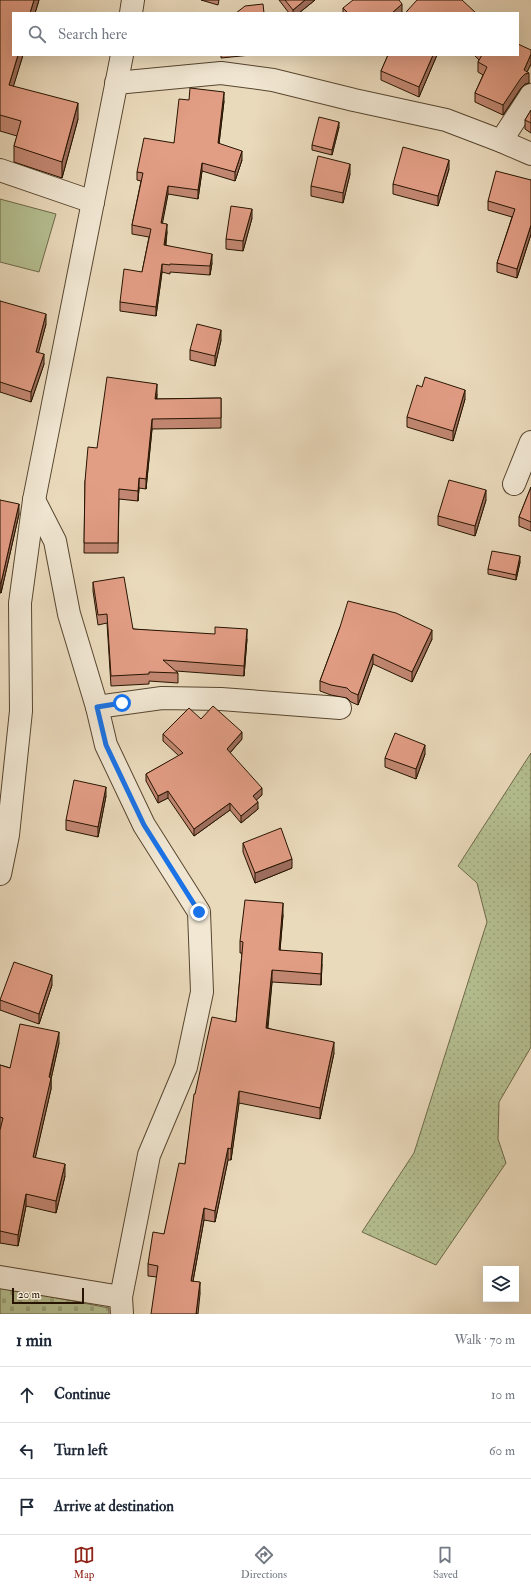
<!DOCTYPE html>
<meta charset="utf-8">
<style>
:root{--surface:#fff;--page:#f6f6f7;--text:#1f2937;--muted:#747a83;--line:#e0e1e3;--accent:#8f2418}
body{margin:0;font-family:"IM FELL Double Pica",serif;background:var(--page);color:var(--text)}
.controls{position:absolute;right:12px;bottom:12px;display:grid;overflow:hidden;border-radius:0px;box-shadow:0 4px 16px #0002}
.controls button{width:36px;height:36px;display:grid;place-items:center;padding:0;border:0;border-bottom:1px solid var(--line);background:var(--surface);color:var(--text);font:20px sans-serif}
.scale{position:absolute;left:12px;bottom:10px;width:72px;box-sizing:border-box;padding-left:4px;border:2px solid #261400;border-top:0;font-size:11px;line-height:14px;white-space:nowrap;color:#261400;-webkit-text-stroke:3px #f1e7d3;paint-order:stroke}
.stop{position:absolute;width:12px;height:12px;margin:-9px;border:3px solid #1a73e8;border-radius:50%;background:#fff}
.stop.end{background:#1a73e8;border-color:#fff;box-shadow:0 1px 4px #0008}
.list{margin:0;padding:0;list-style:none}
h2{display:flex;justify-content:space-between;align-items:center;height:52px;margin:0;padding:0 16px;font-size:17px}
h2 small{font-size:13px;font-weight:400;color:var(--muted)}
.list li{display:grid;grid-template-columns:26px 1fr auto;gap:12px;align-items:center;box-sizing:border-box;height:56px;padding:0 16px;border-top:1px solid var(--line)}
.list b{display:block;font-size:15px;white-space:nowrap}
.list em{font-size:13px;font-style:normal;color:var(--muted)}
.icon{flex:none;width:22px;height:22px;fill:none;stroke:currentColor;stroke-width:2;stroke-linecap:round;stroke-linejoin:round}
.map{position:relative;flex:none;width:531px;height:1314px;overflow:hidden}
.search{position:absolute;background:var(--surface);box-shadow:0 4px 16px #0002;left:12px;right:12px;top:12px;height:44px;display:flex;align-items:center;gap:10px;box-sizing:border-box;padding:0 14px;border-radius:0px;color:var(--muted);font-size:15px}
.sheet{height:220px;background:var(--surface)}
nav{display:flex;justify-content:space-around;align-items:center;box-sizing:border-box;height:56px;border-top:1px solid var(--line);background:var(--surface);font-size:11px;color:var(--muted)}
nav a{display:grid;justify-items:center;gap:2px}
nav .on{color:var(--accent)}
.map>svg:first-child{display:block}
.grass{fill:url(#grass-dots);stroke:#6e6a49}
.cemetery{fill:url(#cemetery-stones);stroke:#6e6a49}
.park{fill:#b5c092;stroke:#6e6a49}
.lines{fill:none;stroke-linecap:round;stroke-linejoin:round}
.minor-casing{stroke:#57462f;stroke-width:24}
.minor{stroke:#f1e7d3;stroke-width:22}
.wall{fill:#c28772;stroke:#261400}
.shaded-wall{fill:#9e6e5d;stroke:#261400}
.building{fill:#e29d85;stroke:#261400}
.route{stroke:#1a73e8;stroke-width:5}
</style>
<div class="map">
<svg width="531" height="1314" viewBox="0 0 531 1314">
<defs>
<pattern id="grass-dots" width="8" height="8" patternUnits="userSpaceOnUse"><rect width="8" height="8" fill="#b5c092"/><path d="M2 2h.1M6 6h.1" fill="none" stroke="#9ca47c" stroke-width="1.8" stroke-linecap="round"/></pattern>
<pattern id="cemetery-stones" width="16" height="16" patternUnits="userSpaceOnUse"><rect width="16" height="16" fill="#b5c092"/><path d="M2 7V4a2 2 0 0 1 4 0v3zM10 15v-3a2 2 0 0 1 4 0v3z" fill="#9ca47c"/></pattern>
</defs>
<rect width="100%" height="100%" fill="#eadabc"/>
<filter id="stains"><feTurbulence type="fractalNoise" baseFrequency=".005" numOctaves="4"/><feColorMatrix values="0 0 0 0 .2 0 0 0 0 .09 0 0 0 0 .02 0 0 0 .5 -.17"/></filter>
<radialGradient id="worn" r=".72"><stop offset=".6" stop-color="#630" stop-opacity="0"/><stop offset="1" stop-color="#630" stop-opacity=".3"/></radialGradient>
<path class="grass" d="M 531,753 L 531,1047 L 499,1102 L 498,1139 L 506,1163 L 436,1265 L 362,1232 L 414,1153 L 487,922 L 477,883 L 458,866 Z"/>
<path class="cemetery" d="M 0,1287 L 109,1308 L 109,1314 L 0,1314 Z"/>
<path class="park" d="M 0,199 L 56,214 L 39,272 L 0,262 Z"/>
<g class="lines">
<defs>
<g id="minor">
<path d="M 131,13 L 133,0"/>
<path d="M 116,83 L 221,73 L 273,80 L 354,100 L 446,120 L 501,141 L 531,154"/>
<path d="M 501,141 L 531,95"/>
<path d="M 0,170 L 93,202"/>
<path d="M 514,484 L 531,442"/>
<path d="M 34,500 L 55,541 L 69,614 L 97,707 L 106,745 L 144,825 L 199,912 L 202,992 L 186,1067 L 149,1155 L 121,1297 L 122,1314"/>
<path d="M 97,707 L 162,698 L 221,699 L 340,708"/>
<path d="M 0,874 L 8,835 L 21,711 L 20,603 L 34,500 L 122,55"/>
<path d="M 0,1277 L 121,1297"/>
</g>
</defs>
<use href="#minor" class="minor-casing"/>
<use href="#minor" class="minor"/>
</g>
<g class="wall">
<path d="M 0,0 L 39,0 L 35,13 L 13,13 L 23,55 L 13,86 L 78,119 L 62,178 L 14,162 L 14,146 L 17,136 L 0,131 Z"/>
<path d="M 201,0 L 219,0 L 218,5 Z"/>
<path d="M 279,0 L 315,0 L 299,13 L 289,13 Z"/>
<path d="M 343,8 L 402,13 L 343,13 Z"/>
<path d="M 531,50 L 531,64 L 527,72 L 529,83 L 525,84 L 521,88 L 503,115 L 475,102 L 475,93 L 483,75 L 478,72 L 478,62 L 479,60 L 474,55 L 518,55 Z"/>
<path d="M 221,55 L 251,55 L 221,58 Z"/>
<path d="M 388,55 L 437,55 L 419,97 L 381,80 L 381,71 Z"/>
<path d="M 189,100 L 224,101 L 219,144 L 242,160 L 235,181 L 202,171 L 198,199 L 168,194 L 162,223 L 167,232 L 166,245 L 212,263 L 210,275 L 170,272 L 170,274 L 162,272 L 156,316 L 120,311 L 120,302 L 142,272 L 149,237 L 132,234 L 132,225 L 141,181 L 137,180 L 137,172 L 174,143 Z"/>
<path d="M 531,110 L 531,133 L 525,129 L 525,120 Z"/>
<path d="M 339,127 L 332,155 L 312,150 L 312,145 Z"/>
<path d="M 449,169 L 438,206 L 393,194 L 393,184 Z"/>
<path d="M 350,174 L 343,203 L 311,196 L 311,186 Z"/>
<path d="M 531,180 L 531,234 L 517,278 L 497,272 L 497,263 L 512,217 L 488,210 L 488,201 Z"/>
<path d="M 252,218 L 243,251 L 226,249 L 226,239 Z"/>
<path d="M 0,301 L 46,324 L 38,353 L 44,364 L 31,402 L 0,392 Z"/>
<path d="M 221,340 L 215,366 L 190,360 L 190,350 Z"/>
<path d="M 157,394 L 157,399 L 221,398 L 221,428 L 152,429 L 146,489 L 139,488 L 138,501 L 119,499 L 118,553 L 84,553 L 85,481 L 97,448 Z"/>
<path d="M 465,399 L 453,441 L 407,427 L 407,417 Z"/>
<path d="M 531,487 L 531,531 L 519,526 L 519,517 Z"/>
<path d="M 0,500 L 19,514 L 1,593 L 0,593 Z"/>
<path d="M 486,500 L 475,536 L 438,525 L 438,516 Z"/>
<path d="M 520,562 L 516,580 L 488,574 L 488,569 Z"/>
<path d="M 93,582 L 133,629 L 247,639 L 244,676 L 176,671 L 178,673 L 178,683 L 149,681 L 149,684 L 111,686 L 107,623 L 98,625 L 93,591 Z"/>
<path d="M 340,627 L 432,639 L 412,682 L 373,664 L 358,705 L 351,702 L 347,698 L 331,695 L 320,691 L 320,681 Z"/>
<path d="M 201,719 L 242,739 L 230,753 L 262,795 L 256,800 L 258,809 L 241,823 L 230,810 L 194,836 L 168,798 L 158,803 L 146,781 L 146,774 L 179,756 L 163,741 L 163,734 Z"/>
<path d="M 425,754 L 416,779 L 385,767 L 385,758 Z"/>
<path d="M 106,796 L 98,837 L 66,830 L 66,820 Z"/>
<path d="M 243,843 L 292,868 L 255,883 L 243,852 Z"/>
<path d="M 283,915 L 280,950 L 322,964 L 321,985 L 272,982 L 268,1028 L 334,1053 L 320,1119 L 239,1103 L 231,1160 L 228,1160 L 215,1222 L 204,1220 L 193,1281 L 200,1294 L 157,1277 L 148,1276 L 148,1264 L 164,1234 L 185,1164 L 195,1094 L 236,1022 L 242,953 L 240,953 L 240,941 Z"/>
<path d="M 52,985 L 39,1024 L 0,1010 L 0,1000 Z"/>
<path d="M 59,1043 L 51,1079 L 51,1089 L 35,1158 L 65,1176 L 56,1213 L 26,1206 L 18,1246 L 0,1243 L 0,1065 L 10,1068 Z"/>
</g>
<g class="shaded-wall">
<path d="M 34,0 L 39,0 L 35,13 L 30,13 Z"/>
<path d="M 305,0 L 315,0 L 299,13 L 293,13 L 293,10 Z"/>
<path d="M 402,4 L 402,13 L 392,13 Z"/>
<path d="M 531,54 L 531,64 L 526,74 L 529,73 L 529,83 L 525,84 L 521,88 L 503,115 L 503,105 L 524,70 Z"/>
<path d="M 18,55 L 23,55 L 9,101 L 9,85 Z"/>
<path d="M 433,55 L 437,55 L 419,97 L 419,87 Z"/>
<path d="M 224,92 L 224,101 L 218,152 L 218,143 Z"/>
<path d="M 78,103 L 78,119 L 62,178 L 62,162 Z"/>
<path d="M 339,122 L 339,127 L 332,155 L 332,150 Z"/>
<path d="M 242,151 L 242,160 L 235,181 L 235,172 Z"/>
<path d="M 449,160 L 449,169 L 438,206 L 438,196 Z"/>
<path d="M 202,163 L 202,171 L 198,199 L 198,190 Z"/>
<path d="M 350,164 L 350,174 L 343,203 L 343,193 Z"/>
<path d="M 168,186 L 168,194 L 161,231 L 161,223 Z"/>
<path d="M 252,209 L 252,218 L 243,251 L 243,241 Z"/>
<path d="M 167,224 L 167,232 L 164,253 L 164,245 Z"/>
<path d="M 531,225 L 531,234 L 517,278 L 517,269 Z"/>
<path d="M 212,254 L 212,263 L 210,275 L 210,266 Z"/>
<path d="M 162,264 L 162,272 L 156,316 L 156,307 Z"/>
<path d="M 46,314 L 46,324 L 36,362 L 36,352 Z"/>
<path d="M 221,330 L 221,340 L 215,366 L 215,356 Z"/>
<path d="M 44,354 L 44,364 L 31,402 L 31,392 Z"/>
<path d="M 157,384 L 157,394 L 155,409 L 155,399 Z"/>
<path d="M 465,390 L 465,399 L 453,441 L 453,431 Z"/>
<path d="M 152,419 L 152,429 L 146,489 L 146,479 Z"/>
<path d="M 139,478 L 139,488 L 138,501 L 138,491 Z"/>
<path d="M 486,490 L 486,500 L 475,536 L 475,526 Z"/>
<path d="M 19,504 L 19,514 L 1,593 L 1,583 Z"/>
<path d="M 520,556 L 520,562 L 516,580 L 516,575 Z"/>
<path d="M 247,629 L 247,639 L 244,676 L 244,666 Z"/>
<path d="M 432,630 L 432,639 L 412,682 L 412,672 Z"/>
<path d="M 373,654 L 373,664 L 358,705 L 358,695 Z"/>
<path d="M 242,732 L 242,739 L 227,756 L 227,749 Z"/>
<path d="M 425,745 L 425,754 L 416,779 L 416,769 Z"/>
<path d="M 106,787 L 106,796 L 98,837 L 98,827 Z"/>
<path d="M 262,788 L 262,795 L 253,803 L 253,796 Z"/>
<path d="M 168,791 L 168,798 L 158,803 L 158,796 Z"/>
<path d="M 258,802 L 258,809 L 241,823 L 241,816 Z"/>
<path d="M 230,803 L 230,810 L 194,836 L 194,829 Z"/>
<path d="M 292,859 L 292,868 L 255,883 L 255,873 Z"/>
<path d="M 283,903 L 283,915 L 279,961 L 279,950 Z"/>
<path d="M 322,953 L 322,964 L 321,985 L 321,974 Z"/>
<path d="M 272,970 L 272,982 L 266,1039 L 266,1028 Z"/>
<path d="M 52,975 L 52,985 L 39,1024 L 39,1014 Z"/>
<path d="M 59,1032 L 59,1043 L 51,1079 L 51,1089 L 33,1168 L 33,1157 Z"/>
<path d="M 334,1042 L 334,1053 L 320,1119 L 320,1108 Z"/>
<path d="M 239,1091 L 239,1103 L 231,1160 L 231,1149 Z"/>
<path d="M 228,1148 L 228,1160 L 215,1222 L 215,1211 Z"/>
<path d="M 65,1164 L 65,1176 L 56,1213 L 56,1201 Z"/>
<path d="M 26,1194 L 26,1206 L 18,1246 L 18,1235 Z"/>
<path d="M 204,1208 L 204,1220 L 191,1292 L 191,1281 Z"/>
<path d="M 200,1282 L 200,1294 L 198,1314 L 196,1314 Z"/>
</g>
<g class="building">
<path d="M 0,0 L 34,0 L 30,13 L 13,13 L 13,55 L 18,55 L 9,85 L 78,103 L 62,162 L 14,146 L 21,121 L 0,115 Z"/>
<path d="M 285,0 L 305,0 L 293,10 Z"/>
<path d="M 353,0 L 399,0 L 402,4 L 392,13 L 348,13 L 343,8 Z"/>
<path d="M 417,0 L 462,0 L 476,13 L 406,13 L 407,11 Z"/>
<path d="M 263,4 L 264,13 L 236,13 L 245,6 Z"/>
<path d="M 518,44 L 531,50 L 531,54 L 524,70 L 529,73 L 525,74 L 521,78 L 503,105 L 475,93 L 487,67 L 478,62 L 482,55 L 518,55 Z"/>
<path d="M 388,55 L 433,55 L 419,87 L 381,71 Z"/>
<path d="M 190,88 L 224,92 L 218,143 L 242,151 L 235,172 L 202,163 L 198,190 L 168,186 L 161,223 L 167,224 L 164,245 L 212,254 L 210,266 L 170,264 L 170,265 L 162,264 L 156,307 L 120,302 L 124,269 L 142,272 L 151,229 L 132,225 L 143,173 L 137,172 L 144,138 L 174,143 L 179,99 L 189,100 Z"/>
<path d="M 531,110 L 531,123 L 525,120 Z"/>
<path d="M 319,117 L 339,122 L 332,150 L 312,145 Z"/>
<path d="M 403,147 L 449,160 L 438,196 L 393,184 Z"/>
<path d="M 318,156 L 350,164 L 343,193 L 311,186 Z"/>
<path d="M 496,171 L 531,180 L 531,225 L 517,269 L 497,263 L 515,209 L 488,201 Z"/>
<path d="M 231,206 L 252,209 L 243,241 L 226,239 Z"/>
<path d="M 0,301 L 46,314 L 36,352 L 44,354 L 31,392 L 0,382 Z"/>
<path d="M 197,324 L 221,330 L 215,356 L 190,350 Z"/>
<path d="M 107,377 L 157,384 L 155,399 L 221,398 L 221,418 L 152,419 L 146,479 L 139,478 L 138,491 L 119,489 L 118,543 L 84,543 L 85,481 L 88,447 L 97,448 Z"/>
<path d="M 425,377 L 465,390 L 453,431 L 407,417 L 417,385 L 422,387 Z"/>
<path d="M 449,480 L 486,490 L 475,526 L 438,516 Z"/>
<path d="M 531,487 L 531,522 L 519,517 Z"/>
<path d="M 0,500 L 19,504 L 1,583 L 0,583 Z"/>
<path d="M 492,551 L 520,556 L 516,575 L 488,569 Z"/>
<path d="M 124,577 L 133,629 L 215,634 L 215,627 L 247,629 L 244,666 L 163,660 L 178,673 L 149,672 L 149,674 L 111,676 L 107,614 L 98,615 L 93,582 Z"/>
<path d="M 348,601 L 396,613 L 432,630 L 412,672 L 373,654 L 358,695 L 351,692 L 347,688 L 331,685 L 320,681 L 340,627 Z"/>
<path d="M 213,706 L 242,732 L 227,749 L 262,788 L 253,796 L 258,802 L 241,816 L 230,803 L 194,829 L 168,791 L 158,796 L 146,774 L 183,753 L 163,734 L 189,708 L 201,719 Z"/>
<path d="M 395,733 L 425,745 L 416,769 L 385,758 Z"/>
<path d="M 74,780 L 106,787 L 98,827 L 66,820 Z"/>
<path d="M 281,828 L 292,859 L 255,873 L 243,843 Z"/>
<path d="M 245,900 L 283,903 L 279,950 L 322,953 L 321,974 L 272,970 L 266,1028 L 334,1042 L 320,1108 L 239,1091 L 231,1149 L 228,1148 L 215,1211 L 204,1208 L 191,1281 L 200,1282 L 196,1314 L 151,1314 L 158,1266 L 148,1264 L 153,1232 L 164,1234 L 179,1163 L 185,1164 L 194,1094 L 195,1094 L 212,1017 L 236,1022 L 243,942 L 240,941 Z"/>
<path d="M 14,962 L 52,975 L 39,1014 L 0,1000 Z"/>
<path d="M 20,1024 L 59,1032 L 49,1077 L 51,1078 L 33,1157 L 65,1164 L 56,1201 L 26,1194 L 18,1235 L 0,1231 L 0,1130 L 3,1118 L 0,1117 L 0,1065 L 10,1068 Z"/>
</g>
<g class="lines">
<path class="route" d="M 122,703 L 97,707 L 106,745 L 144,825 L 199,912"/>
</g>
<rect width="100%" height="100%" filter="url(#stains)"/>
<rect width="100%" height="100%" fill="url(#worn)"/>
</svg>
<div class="controls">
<button><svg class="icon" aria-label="layers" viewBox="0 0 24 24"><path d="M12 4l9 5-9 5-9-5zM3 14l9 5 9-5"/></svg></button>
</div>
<div class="scale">20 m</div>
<div class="stop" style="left:122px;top:703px"></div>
<div class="stop end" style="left:199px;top:912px"></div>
<div class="search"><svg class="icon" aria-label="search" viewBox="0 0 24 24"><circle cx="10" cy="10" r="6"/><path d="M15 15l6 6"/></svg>Search here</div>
</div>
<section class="sheet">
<h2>1 min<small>Walk · 70 m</small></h2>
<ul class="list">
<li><svg class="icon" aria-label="ahead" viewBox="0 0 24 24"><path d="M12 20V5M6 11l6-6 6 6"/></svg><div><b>Continue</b></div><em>10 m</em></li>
<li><svg class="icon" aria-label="left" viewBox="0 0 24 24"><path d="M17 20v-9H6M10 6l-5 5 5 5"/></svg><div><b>Turn left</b></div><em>60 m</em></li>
<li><svg class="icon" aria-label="arrive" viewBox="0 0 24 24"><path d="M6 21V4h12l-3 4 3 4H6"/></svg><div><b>Arrive at destination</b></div></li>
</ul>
</section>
<nav>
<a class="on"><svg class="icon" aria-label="map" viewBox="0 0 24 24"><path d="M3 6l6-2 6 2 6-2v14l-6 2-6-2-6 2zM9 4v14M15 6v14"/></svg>Map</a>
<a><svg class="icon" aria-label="directions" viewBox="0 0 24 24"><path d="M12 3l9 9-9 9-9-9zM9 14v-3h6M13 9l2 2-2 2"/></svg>Directions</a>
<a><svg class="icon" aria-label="saved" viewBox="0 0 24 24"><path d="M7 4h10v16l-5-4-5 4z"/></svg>Saved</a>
</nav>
